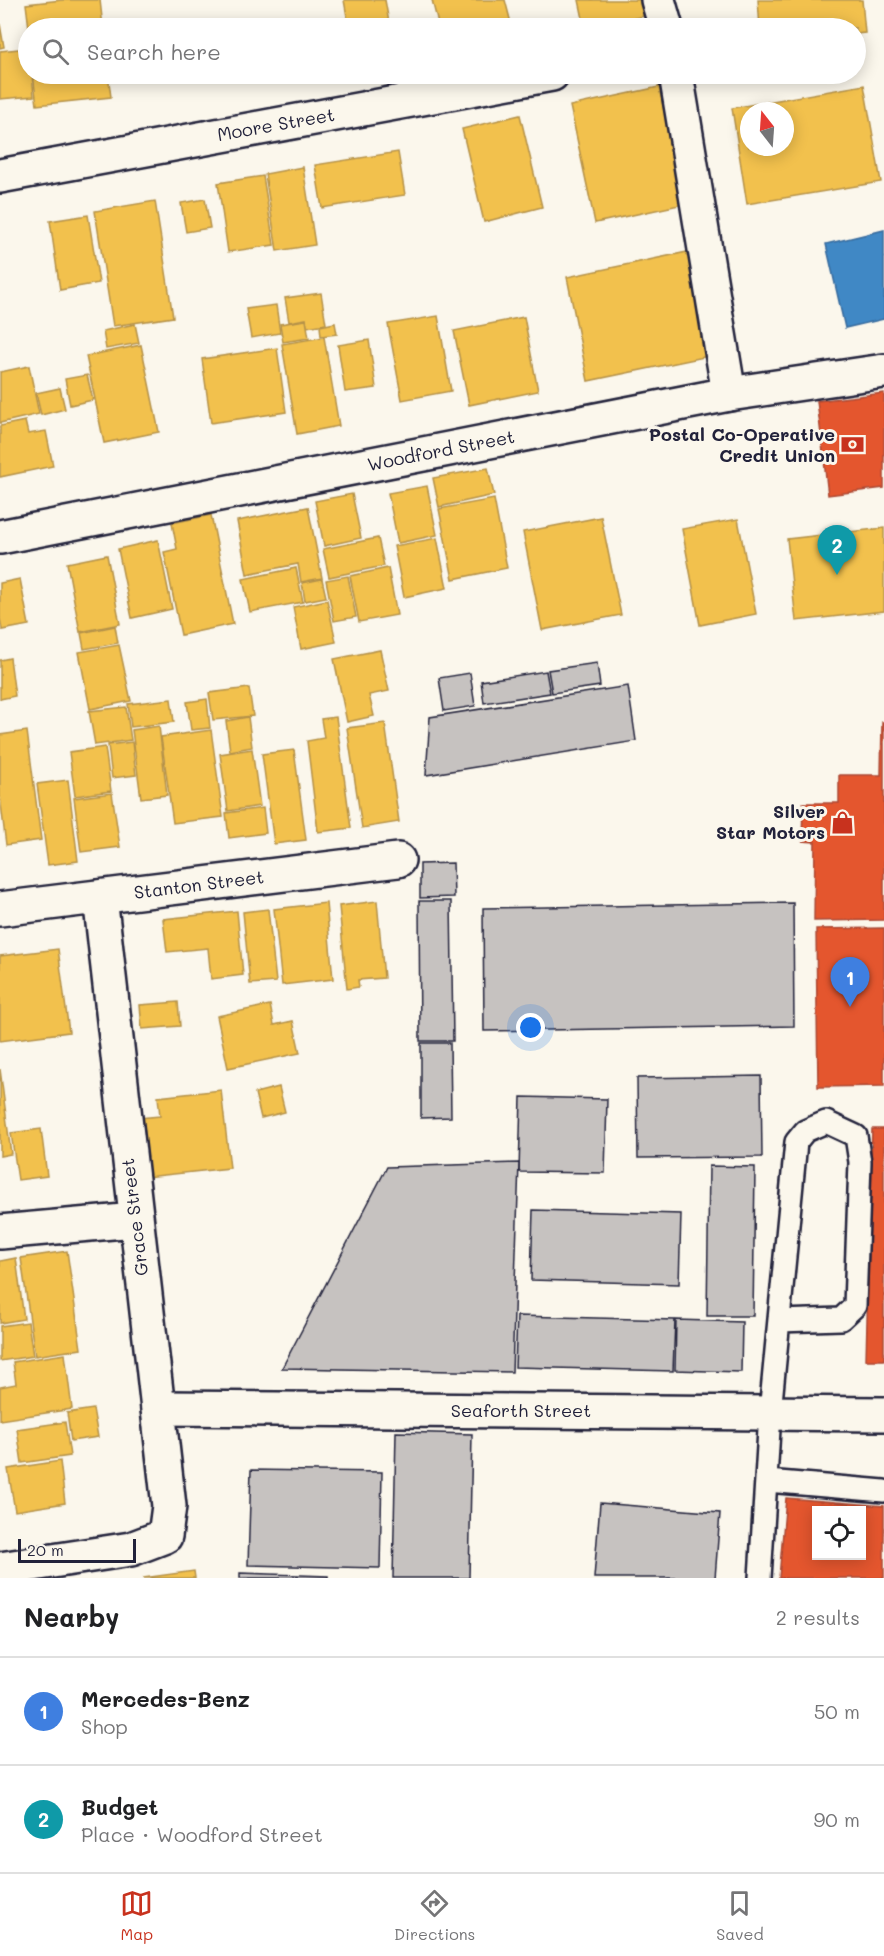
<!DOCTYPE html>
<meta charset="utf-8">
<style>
:root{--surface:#fff;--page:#f2f2f2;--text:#202124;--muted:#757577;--line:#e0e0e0;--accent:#c8321e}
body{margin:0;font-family:Mali,sans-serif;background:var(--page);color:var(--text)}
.controls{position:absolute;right:18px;bottom:18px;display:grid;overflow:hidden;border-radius:0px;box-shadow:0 3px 15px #0003}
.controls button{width:54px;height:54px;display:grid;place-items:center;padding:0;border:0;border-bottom:2px solid var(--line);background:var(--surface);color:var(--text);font:30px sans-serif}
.compass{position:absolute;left:740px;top:102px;width:54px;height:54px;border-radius:50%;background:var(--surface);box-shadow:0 3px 15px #0003;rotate:343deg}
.scale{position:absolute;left:18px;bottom:15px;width:118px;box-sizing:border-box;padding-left:6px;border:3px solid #22223b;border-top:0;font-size:16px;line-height:21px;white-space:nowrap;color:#22223b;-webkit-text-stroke:4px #fbf7ec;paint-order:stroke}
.you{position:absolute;left:531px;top:1028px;width:21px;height:21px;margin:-15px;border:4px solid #fff;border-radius:50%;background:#1a73e8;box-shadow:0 0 0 9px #1a73e833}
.badge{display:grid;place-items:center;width:39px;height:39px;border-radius:50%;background:var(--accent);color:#fff;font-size:20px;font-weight:700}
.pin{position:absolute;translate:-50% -50px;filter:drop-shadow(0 2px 3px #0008)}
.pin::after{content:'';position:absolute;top:32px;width:21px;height:18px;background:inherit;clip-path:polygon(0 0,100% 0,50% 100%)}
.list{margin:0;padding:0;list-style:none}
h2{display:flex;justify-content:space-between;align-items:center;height:78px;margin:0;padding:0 24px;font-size:26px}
h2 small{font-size:20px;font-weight:400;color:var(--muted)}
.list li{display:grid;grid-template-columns:39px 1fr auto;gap:18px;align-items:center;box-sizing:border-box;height:108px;padding:0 24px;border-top:2px solid var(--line)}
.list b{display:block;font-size:22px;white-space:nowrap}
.list p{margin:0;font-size:20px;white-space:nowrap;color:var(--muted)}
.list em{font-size:20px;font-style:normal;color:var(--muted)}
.icon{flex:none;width:33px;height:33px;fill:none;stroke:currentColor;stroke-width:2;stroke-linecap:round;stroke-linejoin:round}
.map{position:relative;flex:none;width:884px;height:1578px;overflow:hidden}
.search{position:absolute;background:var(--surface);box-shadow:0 3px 15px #0003;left:18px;right:18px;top:18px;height:66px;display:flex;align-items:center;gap:15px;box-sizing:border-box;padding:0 21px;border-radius:33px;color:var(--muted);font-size:22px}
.sheet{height:294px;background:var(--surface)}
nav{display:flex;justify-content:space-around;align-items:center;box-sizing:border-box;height:84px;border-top:2px solid var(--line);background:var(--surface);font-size:16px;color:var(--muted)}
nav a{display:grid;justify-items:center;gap:3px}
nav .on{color:var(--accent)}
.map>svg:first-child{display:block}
.homes{fill:#f2c14e;stroke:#b49148;stroke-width:1.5;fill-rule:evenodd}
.shops{fill:#e4572e;stroke:#aa4732;stroke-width:1.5;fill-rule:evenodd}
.schools{fill:#3f88c5;stroke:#36699c;stroke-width:1.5}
.building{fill:#c6c2c0;stroke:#22223b;stroke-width:1.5}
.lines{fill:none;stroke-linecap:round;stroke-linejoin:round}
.service-casing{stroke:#22223b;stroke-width:26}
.minor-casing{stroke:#22223b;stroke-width:38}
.service{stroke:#fbf7ec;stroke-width:21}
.minor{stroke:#fbf7ec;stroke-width:33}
.labels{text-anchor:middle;stroke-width:6;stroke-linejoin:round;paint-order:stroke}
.street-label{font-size:18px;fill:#22223b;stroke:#fbf7ec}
.poi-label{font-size:18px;font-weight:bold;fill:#22223b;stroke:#fbf7ec;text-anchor:end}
</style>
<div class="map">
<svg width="884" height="1578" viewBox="0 0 884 1578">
<rect width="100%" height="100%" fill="#fbf7ec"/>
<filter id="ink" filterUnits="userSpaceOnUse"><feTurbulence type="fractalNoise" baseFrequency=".0167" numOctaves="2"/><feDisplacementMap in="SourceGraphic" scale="12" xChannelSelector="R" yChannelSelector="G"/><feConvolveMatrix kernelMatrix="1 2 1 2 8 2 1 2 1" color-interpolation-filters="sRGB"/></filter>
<g filter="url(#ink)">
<g class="homes">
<path d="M 62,0 L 100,0 L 103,27 L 87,28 L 29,28 L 26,4 Z"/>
<path d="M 344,0 L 385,0 L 390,28 L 349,28 Z"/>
<path d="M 432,0 L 505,0 L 511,23 L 489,28 L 439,28 Z"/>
<path d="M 579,0 L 641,0 L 645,16 L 585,28 Z"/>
<path d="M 758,0 L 862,0 L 865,33 L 856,34 L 856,28 L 760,28 Z"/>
<path d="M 154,21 L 155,28 L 127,28 L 127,26 Z"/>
<path d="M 0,24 L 4,47 L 0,48 Z"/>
<path d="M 28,48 L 28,74 L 32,74 L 34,96 L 0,99 L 0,51 Z"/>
<path d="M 33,74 L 108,74 L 111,97 L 37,105 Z"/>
<path d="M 357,74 L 386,74 L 358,78 Z"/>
<path d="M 864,85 L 881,182 L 747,204 L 732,108 ZM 749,111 L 785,111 L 785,147 L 749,147 Z"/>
<path d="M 659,87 L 684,204 L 595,223 L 570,106 Z"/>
<path d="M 520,115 L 542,207 L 484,222 L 462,129 Z"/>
<path d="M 398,152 L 405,195 L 322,208 L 315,165 Z"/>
<path d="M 303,167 L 315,245 L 277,251 L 265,174 Z"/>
<path d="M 263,176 L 274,245 L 228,252 L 218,183 Z"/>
<path d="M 205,199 L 210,228 L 186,232 L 181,203 Z"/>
<path d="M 155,201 L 173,317 L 113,326 L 95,211 Z"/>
<path d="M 88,215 L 99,283 L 60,290 L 50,221 Z"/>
<path d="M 692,251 L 714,355 L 588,381 L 567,277 Z"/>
<path d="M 321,293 L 326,324 L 307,327 L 306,319 L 289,322 L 285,298 Z"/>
<path d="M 276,305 L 280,333 L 251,338 L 246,309 Z"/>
<path d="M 438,316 L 451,391 L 402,400 L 388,324 Z"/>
<path d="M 524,317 L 538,391 L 469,405 L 454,331 Z"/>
<path d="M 306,320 L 309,338 L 283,342 L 280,324 Z"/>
<path d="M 335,323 L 337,334 L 321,336 L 320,326 Z"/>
<path d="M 135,324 L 139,343 L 106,349 L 103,331 Z"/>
<path d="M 324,337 L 339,426 L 297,434 L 282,344 Z"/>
<path d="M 369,340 L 376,388 L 345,392 L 338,345 Z"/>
<path d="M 141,345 L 159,432 L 104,443 L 86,356 Z"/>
<path d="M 277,348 L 286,412 L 211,423 L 202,359 Z"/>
<path d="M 29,366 L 39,414 L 0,423 L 0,372 Z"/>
<path d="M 87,375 L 93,400 L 70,405 L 65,379 Z"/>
<path d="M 60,388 L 65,409 L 41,415 L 36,393 Z"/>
<path d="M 25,421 L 28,434 L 46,431 L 53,466 L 0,477 L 0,426 Z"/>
<path d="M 488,468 L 494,495 L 439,507 L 433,478 Z"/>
<path d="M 427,486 L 437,535 L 398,543 L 388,493 Z"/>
<path d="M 352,494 L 361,538 L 324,546 L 315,501 Z"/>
<path d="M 494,499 L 507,568 L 453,579 L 439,509 Z"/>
<path d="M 308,507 L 322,578 L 301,582 L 298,564 L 247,574 L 237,521 Z"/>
<path d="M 211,515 L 233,624 L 181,635 L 164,552 L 177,549 L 172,523 Z"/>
<path d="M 601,517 L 621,615 L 542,630 L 523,532 Z"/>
<path d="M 738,519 L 756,614 L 700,625 L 682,529 Z"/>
<path d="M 884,528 L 884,611 L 796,621 L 787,539 Z"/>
<path d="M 378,538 L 384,566 L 329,577 L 323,549 Z"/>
<path d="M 437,538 L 447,588 L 404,597 L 394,546 Z"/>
<path d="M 158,540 L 172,609 L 132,618 L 118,549 Z"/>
<path d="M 107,555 L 120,624 L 80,632 L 67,563 Z"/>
<path d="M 296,568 L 303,602 L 250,612 L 243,579 Z"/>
<path d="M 388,568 L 397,615 L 359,622 L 350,576 Z"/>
<path d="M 348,576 L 356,617 L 334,621 L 326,580 Z"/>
<path d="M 20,579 L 29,625 L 2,630 L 0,618 L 0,583 Z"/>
<path d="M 322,579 L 326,597 L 305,601 L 302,583 Z"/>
<path d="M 327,600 L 336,642 L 301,649 L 293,607 Z"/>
<path d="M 115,626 L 118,643 L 84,649 L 81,633 Z"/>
<path d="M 119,645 L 131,701 L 90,709 L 79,652 Z"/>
<path d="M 380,650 L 389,691 L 369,695 L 374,716 L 347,722 L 334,659 Z"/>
<path d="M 10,658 L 15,696 L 0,699 L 0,660 Z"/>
<path d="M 249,688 L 253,716 L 213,720 L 209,693 Z"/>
<path d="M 171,699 L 174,722 L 131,727 L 128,704 Z"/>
<path d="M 207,699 L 210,728 L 191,730 L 187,702 Z"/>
<path d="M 126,707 L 131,740 L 95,745 L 89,711 Z"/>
<path d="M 248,717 L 252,747 L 230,751 L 226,721 Z"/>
<path d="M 336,717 L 351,828 L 318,832 L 307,741 L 324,738 L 321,719 Z"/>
<path d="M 385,723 L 399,822 L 362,828 L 347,728 Z"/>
<path d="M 159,726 L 167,795 L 141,798 L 132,730 Z"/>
<path d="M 211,730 L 223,817 L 173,823 L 161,737 Z"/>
<path d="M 27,731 L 41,840 L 6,845 L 0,796 L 0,735 Z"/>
<path d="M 132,742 L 136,775 L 112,778 L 108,745 Z"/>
<path d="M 105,747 L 111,791 L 75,796 L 69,752 Z"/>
<path d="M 252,749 L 260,806 L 228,811 L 220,754 Z"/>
<path d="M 294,750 L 306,840 L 274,844 L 262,754 Z"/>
<path d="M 68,780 L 78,861 L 48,865 L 37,784 Z"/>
<path d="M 112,793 L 120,847 L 81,852 L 74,798 Z"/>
<path d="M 263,808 L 266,833 L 229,838 L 226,813 Z"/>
<path d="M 377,901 L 384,978 L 358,980 L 359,987 L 347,989 L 339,906 Z"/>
<path d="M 326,903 L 333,979 L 282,985 L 274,909 Z"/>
<path d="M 268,909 L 276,982 L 250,984 L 243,912 Z"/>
<path d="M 237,911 L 243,975 L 211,979 L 208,948 L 167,952 L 163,919 Z"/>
<path d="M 58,949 L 69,1032 L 0,1041 L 0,956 Z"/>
<path d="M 178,1002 L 180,1026 L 142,1029 L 140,1005 Z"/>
<path d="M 270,1005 L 274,1025 L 293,1021 L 300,1053 L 228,1068 L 217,1016 Z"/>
<path d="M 0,1069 L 11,1154 L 0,1156 Z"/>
<path d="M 279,1087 L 285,1112 L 261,1118 L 255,1093 Z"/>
<path d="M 221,1090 L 230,1168 L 146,1177 L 139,1118 L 160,1116 L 158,1097 Z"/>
<path d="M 41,1129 L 47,1176 L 18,1180 L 11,1133 Z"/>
<path d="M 67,1251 L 81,1349 L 35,1356 L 21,1258 Z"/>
<path d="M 16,1258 L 24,1319 L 0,1323 L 0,1261 Z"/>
<path d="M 28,1322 L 33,1356 L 0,1361 L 0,1326 Z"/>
<path d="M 65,1354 L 72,1409 L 0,1420 L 0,1387 L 16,1384 L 13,1362 Z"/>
<path d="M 93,1409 L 98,1437 L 71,1441 L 67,1413 Z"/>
<path d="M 65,1422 L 70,1456 L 22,1463 L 17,1429 Z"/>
<path d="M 60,1461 L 65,1503 L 15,1511 L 8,1469 Z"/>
<path d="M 194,1571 L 195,1578 L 143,1578 Z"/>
</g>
<g class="shops">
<path d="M 884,393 L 884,488 L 828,495 L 817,401 Z"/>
<path d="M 882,722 L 884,722 L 884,920 L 814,921 L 815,842 L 802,841 L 803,803 L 839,803 L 839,775 L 881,775 Z"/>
<path d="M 884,928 L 884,1086 L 818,1087 L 816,929 Z"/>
<path d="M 872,1129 L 884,1129 L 884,1360 L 866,1360 Z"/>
<path d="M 786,1498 L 884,1506 L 884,1578 L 779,1578 ZM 816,1510 L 862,1510 L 862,1556 L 816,1556 Z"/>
</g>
<path class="schools" d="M 884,230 L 884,319 L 845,328 L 826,244 Z"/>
<g class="building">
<path d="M 597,663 L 600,686 L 552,693 L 548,670 Z"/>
<path d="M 546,671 L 550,693 L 484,703 L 481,681 Z"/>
<path d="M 470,673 L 475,706 L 444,711 L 439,678 Z"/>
<path d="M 628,686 L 636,741 L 426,775 L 430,717 Z"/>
<path d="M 453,863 L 454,897 L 420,898 L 420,864 Z"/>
<path d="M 419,901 L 451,901 L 453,1041 L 420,1041 Z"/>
<path d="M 793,903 L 794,1026 L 484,1031 L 483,908 Z"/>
<path d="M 421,1043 L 450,1043 L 451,1117 L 421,1118 Z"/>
<path d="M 761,1076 L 762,1157 L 638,1158 L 637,1078 Z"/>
<path d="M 521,1097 L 607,1099 L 605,1173 L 519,1172 Z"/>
<path d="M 519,1163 L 512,1372 L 282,1368 L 387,1167 Z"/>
<path d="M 709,1166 L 755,1167 L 753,1316 L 707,1316 Z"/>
<path d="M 533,1210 L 681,1214 L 679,1284 L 531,1280 Z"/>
<path d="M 517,1316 L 675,1320 L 673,1371 L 515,1367 Z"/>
<path d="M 676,1320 L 742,1322 L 741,1372 L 675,1370 Z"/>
<path d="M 396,1432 L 472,1434 L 469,1578 L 393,1578 Z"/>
<path d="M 251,1470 L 382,1472 L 380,1568 L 248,1565 Z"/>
<path d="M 600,1503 L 720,1513 L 715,1578 L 594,1578 Z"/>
<path d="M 240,1573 L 328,1576 L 328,1578 L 240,1578 Z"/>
</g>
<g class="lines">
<defs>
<g id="service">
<path d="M 767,1481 L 884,1491"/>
<path d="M 760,1578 L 770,1413 L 796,1142 L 805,1131 L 826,1122 L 856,1136 L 860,1162 L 855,1306 L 841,1319 L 779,1321"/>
</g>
<g id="minor">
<path d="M 658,0 L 666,28"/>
<path d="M 676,74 L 729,394"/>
<path d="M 0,176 L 552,74"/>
<path d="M 0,537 L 729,394 L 884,371"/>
<path d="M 0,909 L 398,860"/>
<path d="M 0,1232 L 135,1220"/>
<path d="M 158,1408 L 884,1414"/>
<path d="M 0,1569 L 131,1549 L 165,1536 L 169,1506 L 100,897"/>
</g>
</defs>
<use href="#service" class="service-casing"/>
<use href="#minor" class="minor-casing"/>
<use href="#service" class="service"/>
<use href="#minor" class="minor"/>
</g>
</g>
<defs>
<symbol id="bank-bare" viewBox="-9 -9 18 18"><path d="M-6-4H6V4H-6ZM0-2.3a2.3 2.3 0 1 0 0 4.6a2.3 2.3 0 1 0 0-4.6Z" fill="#c8321e" stroke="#fbf7ec" stroke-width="2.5" paint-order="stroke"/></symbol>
<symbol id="shop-bare" viewBox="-9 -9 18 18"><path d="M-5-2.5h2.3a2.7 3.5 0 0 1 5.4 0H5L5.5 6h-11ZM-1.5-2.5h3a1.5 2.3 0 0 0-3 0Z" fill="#c8321e" stroke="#fbf7ec" stroke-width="2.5" paint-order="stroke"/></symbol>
</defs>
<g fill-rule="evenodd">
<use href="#bank-bare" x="836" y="428" width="33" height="33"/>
<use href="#shop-bare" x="826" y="806" width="33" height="33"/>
</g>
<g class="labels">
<g class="street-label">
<text transform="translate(276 125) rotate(-10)" y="6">Moore Street</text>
<text transform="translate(441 451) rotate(-11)" y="6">Woodford Street</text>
<text transform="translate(199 885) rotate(-7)" y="6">Stanton Street</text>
<text transform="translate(135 1217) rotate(-97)" y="6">Grace Street</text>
<text x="521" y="1417">Seaforth Street</text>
</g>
<g class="poi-label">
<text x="835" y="441">Postal Co-Operative<tspan x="835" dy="21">Credit Union</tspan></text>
<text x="825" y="818">Silver<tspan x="825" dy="21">Star Motors</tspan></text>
</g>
</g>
</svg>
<div class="controls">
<button><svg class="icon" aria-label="locate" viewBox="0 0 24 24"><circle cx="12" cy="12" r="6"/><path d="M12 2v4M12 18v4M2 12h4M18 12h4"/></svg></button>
</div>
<svg class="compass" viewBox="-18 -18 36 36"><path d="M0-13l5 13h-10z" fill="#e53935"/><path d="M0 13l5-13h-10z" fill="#757577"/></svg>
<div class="scale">20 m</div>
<div class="you"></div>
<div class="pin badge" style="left:850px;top:1007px;background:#3f7fe0">1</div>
<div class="pin badge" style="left:837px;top:575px;background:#0f9aa8">2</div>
<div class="search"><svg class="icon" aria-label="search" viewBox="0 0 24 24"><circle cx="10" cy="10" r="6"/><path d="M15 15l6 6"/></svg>Search here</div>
</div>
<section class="sheet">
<h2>Nearby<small>2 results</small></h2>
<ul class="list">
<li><span class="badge" style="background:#3f7fe0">1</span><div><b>Mercedes-Benz</b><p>Shop</p></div><em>50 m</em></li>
<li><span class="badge" style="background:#0f9aa8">2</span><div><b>Budget</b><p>Place · Woodford Street</p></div><em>90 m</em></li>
</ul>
</section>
<nav>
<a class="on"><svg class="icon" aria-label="map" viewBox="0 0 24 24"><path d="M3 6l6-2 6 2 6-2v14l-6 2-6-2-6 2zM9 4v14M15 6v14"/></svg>Map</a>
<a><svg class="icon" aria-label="directions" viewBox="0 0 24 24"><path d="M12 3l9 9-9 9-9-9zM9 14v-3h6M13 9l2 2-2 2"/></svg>Directions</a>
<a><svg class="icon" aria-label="saved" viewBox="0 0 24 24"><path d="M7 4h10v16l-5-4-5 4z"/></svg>Saved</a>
</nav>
